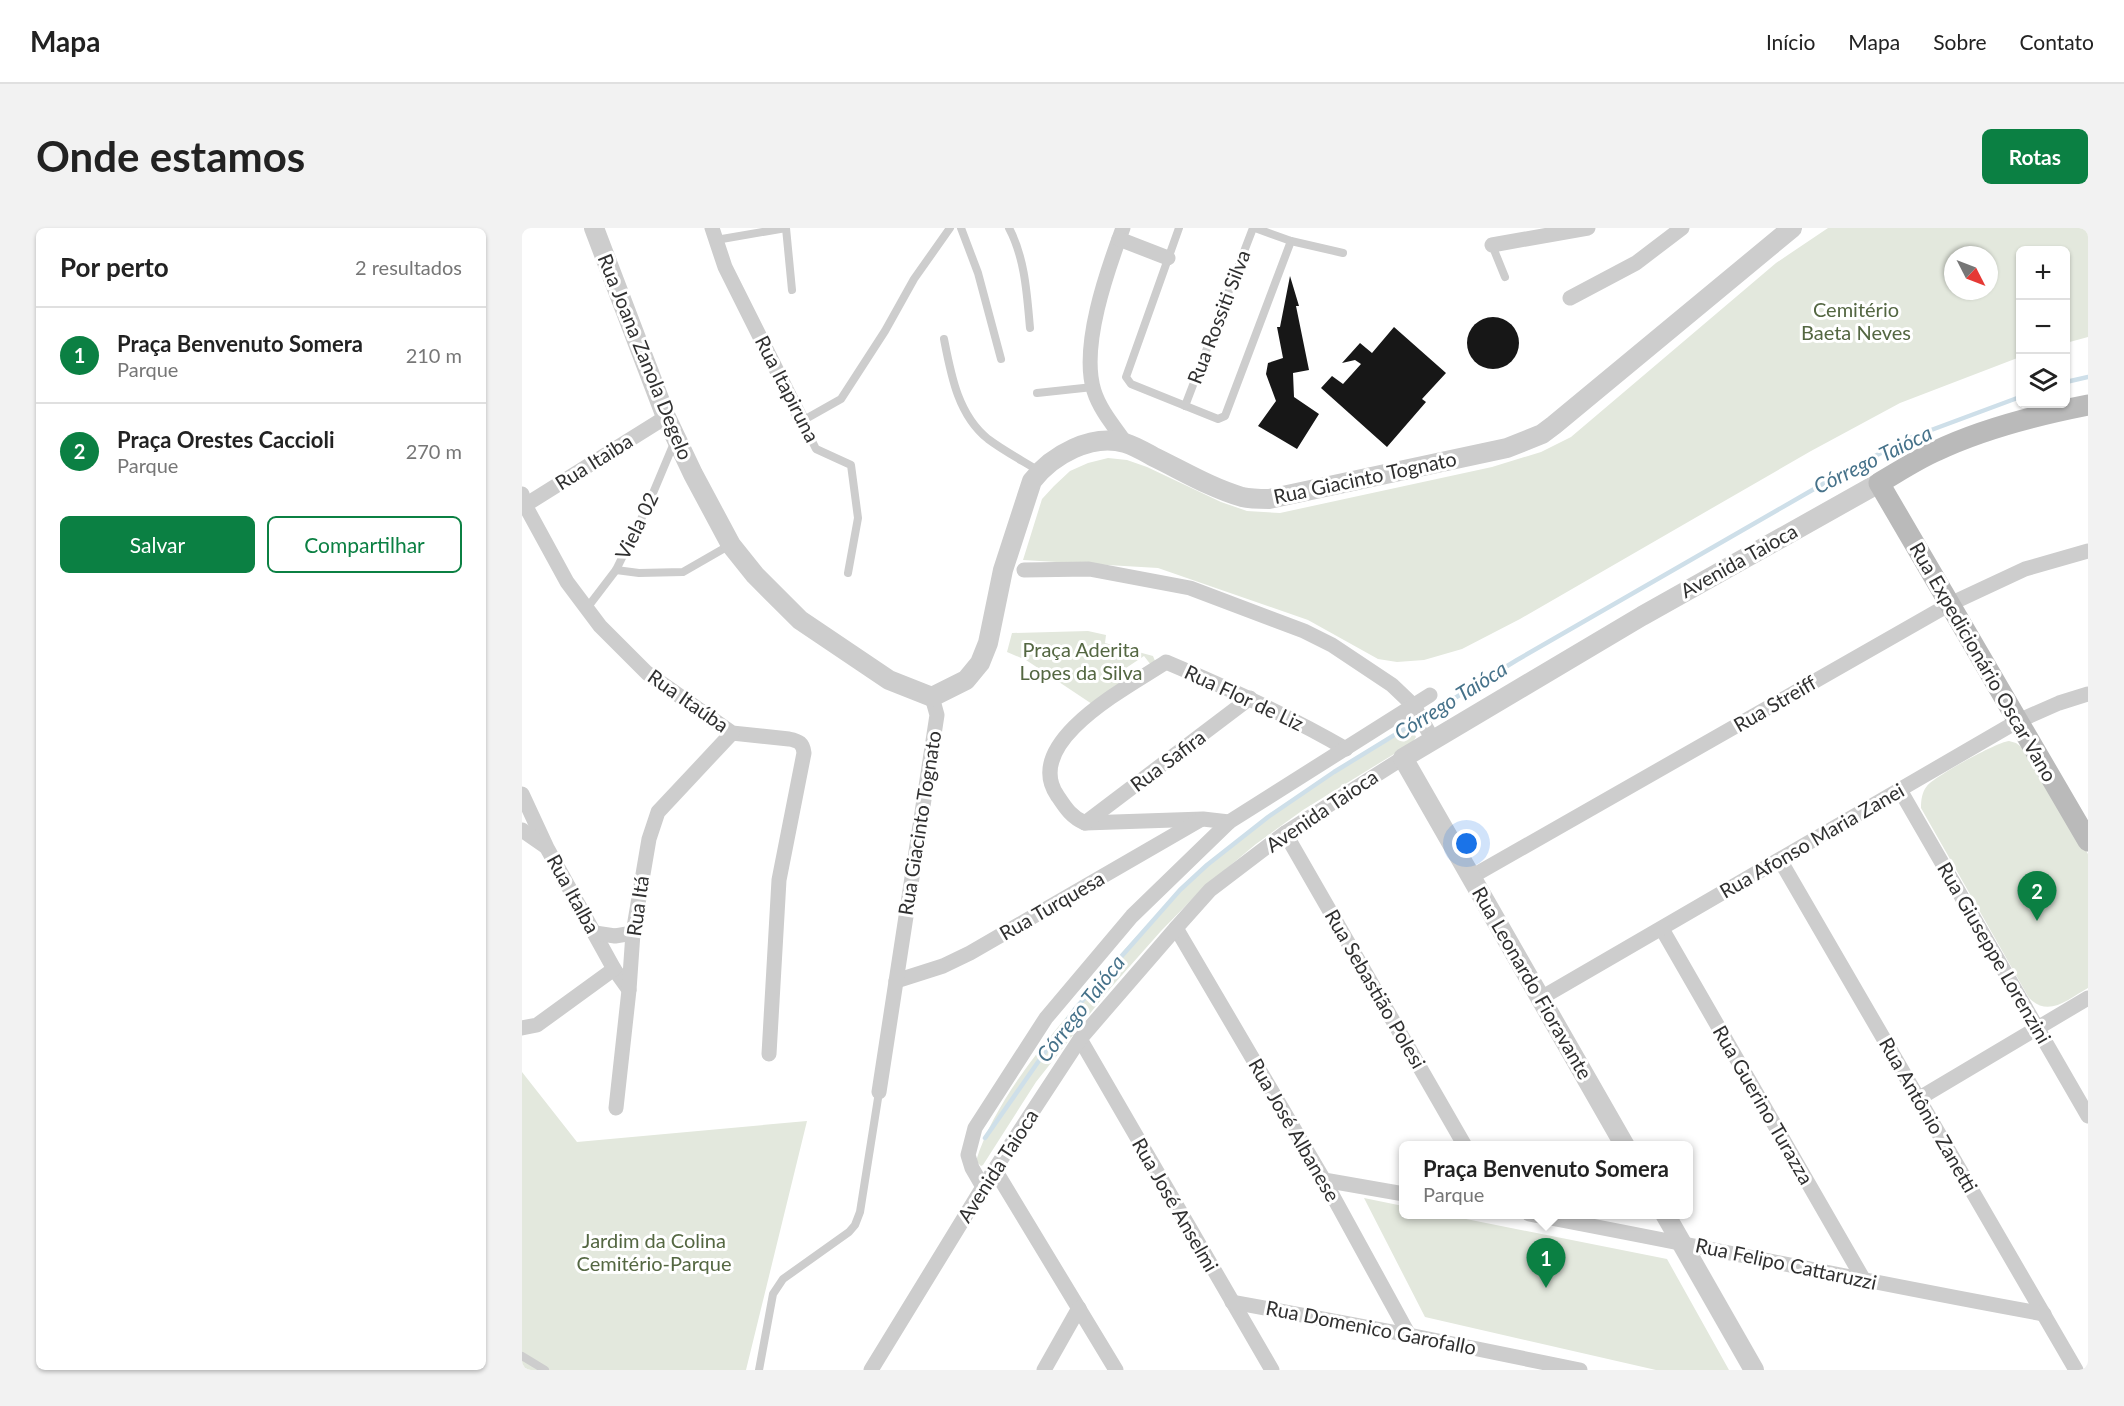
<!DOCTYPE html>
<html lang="pt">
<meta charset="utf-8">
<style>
:root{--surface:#fff;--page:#f2f2f2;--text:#222;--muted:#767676;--line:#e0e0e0;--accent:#0b8043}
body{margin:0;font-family:Lato,sans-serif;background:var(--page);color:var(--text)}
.controls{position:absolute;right:18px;top:18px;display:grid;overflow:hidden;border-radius:9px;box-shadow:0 2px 4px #0004}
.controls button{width:54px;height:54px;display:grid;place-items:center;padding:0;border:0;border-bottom:2px solid var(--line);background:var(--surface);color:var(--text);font:30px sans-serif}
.compass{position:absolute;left:1422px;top:18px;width:54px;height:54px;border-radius:50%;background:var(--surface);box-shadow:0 2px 4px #0004;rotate:132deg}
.you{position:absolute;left:945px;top:616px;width:21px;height:21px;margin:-15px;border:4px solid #fff;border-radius:50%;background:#1a73e8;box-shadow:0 0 0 9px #1a73e833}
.badge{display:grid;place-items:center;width:39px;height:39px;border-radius:50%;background:var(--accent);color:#fff;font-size:20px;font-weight:700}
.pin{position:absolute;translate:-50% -50px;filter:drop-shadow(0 2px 3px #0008)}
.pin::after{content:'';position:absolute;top:32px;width:21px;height:18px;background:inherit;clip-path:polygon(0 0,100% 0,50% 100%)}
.popup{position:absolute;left:877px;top:913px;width:294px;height:78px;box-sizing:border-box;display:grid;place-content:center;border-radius:9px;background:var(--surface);filter:drop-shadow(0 2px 4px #0005);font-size:20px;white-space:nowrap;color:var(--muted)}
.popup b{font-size:22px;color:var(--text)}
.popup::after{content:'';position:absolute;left:50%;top:100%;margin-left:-12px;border:12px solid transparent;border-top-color:var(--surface)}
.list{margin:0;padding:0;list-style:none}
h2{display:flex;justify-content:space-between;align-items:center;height:78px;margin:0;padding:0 24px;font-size:26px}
h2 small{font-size:20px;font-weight:400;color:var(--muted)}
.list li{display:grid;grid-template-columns:39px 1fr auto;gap:18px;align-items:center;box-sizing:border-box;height:96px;padding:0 24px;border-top:2px solid var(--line)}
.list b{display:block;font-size:22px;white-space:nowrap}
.list p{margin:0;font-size:20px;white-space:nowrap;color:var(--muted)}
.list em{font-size:20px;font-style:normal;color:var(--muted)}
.actions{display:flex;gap:12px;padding:18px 24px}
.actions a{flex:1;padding:14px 0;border:2px solid var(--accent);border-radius:9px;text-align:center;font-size:21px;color:var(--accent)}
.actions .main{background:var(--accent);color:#fff}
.icon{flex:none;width:33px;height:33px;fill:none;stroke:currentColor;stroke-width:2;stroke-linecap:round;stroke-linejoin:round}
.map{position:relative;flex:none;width:1566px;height:1142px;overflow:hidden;border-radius:9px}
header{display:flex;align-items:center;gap:36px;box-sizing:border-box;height:84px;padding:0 30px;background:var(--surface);border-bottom:2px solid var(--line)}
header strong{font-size:28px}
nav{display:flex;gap:33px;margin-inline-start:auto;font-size:21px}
.intro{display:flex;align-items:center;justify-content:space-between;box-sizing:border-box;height:144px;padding:0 36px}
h1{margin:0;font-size:42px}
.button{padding:15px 27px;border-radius:9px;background:var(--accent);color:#fff;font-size:21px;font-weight:700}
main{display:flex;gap:36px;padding:0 36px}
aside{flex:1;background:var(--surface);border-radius:9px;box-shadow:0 2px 4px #0004}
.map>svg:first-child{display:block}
.green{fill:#e3e8dd;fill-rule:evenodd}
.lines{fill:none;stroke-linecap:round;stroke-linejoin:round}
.stream{stroke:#cedfe9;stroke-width:4.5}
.building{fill:#171717}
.service{stroke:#cdcdcd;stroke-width:8}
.minor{stroke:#cdcdcd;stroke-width:15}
.tertiary{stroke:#cdcdcd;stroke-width:20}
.secondary{stroke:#bababa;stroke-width:21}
.labels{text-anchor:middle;stroke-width:6;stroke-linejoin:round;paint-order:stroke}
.park-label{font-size:20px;fill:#546742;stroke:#fff}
.street-label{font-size:20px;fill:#303030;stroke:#fff}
.water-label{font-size:21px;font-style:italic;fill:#46728a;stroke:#fff}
</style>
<header>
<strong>Mapa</strong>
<nav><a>Início</a><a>Mapa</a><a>Sobre</a><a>Contato</a></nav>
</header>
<div class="intro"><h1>Onde estamos</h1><a class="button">Rotas</a></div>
<main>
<aside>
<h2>Por perto<small>2 resultados</small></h2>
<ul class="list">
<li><span class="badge">1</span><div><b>Praça Benvenuto Somera</b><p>Parque</p></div><em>210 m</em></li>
<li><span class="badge">2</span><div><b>Praça Orestes Caccioli</b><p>Parque</p></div><em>270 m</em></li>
</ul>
<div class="actions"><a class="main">Salvar</a><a>Compartilhar</a></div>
</aside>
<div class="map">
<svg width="1566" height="1142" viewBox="0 0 1566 1142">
<rect width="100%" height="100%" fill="#fff"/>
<g class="green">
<path d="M 1306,0 L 1566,0 L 1566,109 L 1544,115 L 1544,22 L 1498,22 L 1498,129 L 1378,175 L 1289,223 L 998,391 L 940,421 L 902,432 L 875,434 L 856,431 L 786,392 L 636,340 L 501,332 L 520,271 L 532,258 L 548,243 L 566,235 L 586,230 L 605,232 L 625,239 L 699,274 L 725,283 L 758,285 L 970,239 L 1019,224 L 1049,209 L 1254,35 ZM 1431,27 L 1467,27 L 1467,63 L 1431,63 Z"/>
<path d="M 566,403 L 584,407 L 583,415 L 631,428 L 633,433 L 629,437 L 622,428 L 598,444 L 604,453 L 570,476 L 504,432 L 485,424 L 490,405 Z"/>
<path d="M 887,501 L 891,503 L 894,509 L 890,515 L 781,582 L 734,616 L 680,661 L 639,703 L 585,764 L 514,854 L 461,937 L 459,938 L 454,933 C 471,878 514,825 551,781 C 596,728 642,675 694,630 C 753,579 820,539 887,501 Z"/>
<path d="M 1487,513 L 1494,515 L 1506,524 L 1566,626 L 1566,760 C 1546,771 1527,790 1507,770 L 1399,580 C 1399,572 1400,564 1405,558 C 1413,548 1475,514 1487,513 Z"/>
<path d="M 0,844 L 55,914 L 285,893 L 224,1142 L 0,1142 Z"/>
<path d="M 842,970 L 881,978 L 882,986 L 924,987 L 1145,1031 L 1207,1142 L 1134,1142 L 903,1089 Z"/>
</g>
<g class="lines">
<g class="stream">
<path d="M 1544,154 L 1566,149"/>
<path d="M 463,910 L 553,781 L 658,662 L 685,637 L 746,589 L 812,544 L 995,432 L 1299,257 L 1385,211 L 1498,169"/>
</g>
</g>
<g class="building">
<path d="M 768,48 L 777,78 L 774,78 L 787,142 L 771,145 L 772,169 L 797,186 L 775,221 L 736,198 L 754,173 L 744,146 L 746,135 L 761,130 L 755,99 L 758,99 Z"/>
<circle cx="971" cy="115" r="26"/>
<path d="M 872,99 L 924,145 L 900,171 L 904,174 L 865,219 L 799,160 L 810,148 L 821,156 L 839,136 L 833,132 L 820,135 L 838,115 L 850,125 Z"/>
</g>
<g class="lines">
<g class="service">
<path d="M 439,0 L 456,45 L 479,131"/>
<path d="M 487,0 C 503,30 505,67 508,100"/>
<path d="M 657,0 L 604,149 L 609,156 L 696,191 L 703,188 L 769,13"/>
<path d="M 733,0 L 769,13 L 821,25"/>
<path d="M 194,12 L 264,0 L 270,62"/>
<path d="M 970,17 L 983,49"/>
<path d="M 422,111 C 429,147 436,187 466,211 C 482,223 501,233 517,243"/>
<path d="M 515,165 L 571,159"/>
<path d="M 663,178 L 731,0"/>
<path d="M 94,342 L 117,345 L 161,344 L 208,317"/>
<path d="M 326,345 L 336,290 L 329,237 L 294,221 L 280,193 L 319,171 L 363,103 L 392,51 L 428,0"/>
<path d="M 65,380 L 94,342 L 126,277 L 152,215"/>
<path d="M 0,1128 L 23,1142"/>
<path d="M 237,1142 L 251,1066 L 261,1051 L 327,1004 L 333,997 L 338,984 L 357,864"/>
</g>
<g class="minor">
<path d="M 190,0 L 203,39 L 280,193"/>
<path d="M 601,0 C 585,43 558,119 572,163 C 578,182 592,198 603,214"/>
<path d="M 597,11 L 646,30"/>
<path d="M 970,17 L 1066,0"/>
<path d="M 1048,70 L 1114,35 L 1160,0"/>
<path d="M 0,266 L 3,277 L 45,354 L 78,398 L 125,445 L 210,505 L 267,511 C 277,513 281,515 282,525 L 257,652 L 247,826"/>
<path d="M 0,279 L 144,189"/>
<path d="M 502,342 L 567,341 L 668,360 L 782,403 L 810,417 L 870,457 L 892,478 L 911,512"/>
<path d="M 1378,562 L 1566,888"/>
<path d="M 0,566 L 25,620 L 92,741 L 107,762"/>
<path d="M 707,594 L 681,591 L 563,595 C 549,589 543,579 535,567 C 499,513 610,457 644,434 C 706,460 766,487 824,521"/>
<path d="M 563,595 L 728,470"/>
<path d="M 0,602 L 23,618"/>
<path d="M 763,605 L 943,918"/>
<path d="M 1258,632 L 1554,1142"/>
<path d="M 949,649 L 1428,376 L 1503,341 L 1566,323"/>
<path d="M 654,700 L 802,952 L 887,1107"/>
<path d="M 1140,701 L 1343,1054"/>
<path d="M 73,705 L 93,708 L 111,705"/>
<path d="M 374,753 L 421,738 L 448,725 L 678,592"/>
<path d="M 1019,770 L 1496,493 L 1537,475 L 1566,466"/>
<path d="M 0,800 L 15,797 L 92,741"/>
<path d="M 558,811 L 750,1142"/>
<path d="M 357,864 L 415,487 L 410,469"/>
<path d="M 1396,871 L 1566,770"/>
<path d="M 94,880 L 107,762 L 111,705 L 127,611 L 136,584 L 210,505"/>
<path d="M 473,942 L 594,1142"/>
<path d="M 802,952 L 882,966"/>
<path d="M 461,959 L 450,940 L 446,927 L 453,900 L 524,790 L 610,688 L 707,594 L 908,467"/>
<path d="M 1007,986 C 1179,1018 1350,1055 1522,1086"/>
<path d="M 710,1074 L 887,1107 L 1058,1142"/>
<path d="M 349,1142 L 461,959 L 558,811 L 654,700 L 688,662 L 763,605 L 881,530"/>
<path d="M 522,1142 L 557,1080"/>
</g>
<g class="tertiary">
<path d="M 72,0 L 144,189 L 171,246 L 209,317 L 233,347 L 278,392 L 367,452 L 410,469 L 444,452 L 458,435 L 466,415 L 481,342 L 510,253 C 530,227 570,205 603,215 C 613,218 623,224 632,229 C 661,243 689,260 720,269 C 729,271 739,271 747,271 L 985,220 L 1020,206 L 1032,197 L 1270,0"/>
<path d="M 1103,918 L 881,530 L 1120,388 L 1357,255"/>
<path d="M 1143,986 L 1232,1142"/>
</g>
<path class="secondary" d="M 1566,177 C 1515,187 1462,200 1414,223 C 1394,232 1376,244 1357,255 L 1566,613"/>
</g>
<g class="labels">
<g class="park-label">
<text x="1334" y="89">Cemitério<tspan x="1334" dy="23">Baeta Neves</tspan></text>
<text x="559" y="429">Praça Aderita<tspan x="559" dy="23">Lopes da Silva</tspan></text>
<text x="132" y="1020">Jardim da Colina<tspan x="132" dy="23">Cemitério-Parque</tspan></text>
</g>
<g class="street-label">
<text transform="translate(697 89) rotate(-69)" y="7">Rua Rossiti Silva</text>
<text transform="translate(123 129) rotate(68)" y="7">Rua Joana Zanola Degelo</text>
<text transform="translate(265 161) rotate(63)" y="7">Rua Itapiruna</text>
<text transform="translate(72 234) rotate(-32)" y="7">Rua Itaiba</text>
<text transform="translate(843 250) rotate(-12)" y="7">Rua Giacinto Tognato</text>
<text transform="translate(115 298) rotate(-64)" y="7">Viela 02</text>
<text transform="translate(1217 333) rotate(-29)" y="7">Avenida Taioca</text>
<text transform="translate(1461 434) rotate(60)" y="7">Rua Expedicionário Oscar Vano</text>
<text transform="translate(722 470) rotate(25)" y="7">Rua Flor de Liz</text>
<text transform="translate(166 473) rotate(35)" y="7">Rua Itaúba</text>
<text transform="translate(1253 476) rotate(-30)" y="7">Rua Streiff</text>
<text transform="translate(646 533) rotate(-37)" y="7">Rua Safira</text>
<text transform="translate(800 583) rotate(-34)" y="7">Avenida Taioca</text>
<text transform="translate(398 595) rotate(-81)" y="7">Rua Giacinto Tognato</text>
<text transform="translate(1290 613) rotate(-30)" y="7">Rua Afonso Maria Zanei</text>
<text transform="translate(51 666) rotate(61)" y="7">Rua Italba</text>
<text transform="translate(116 678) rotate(-82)" y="7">Rua Itá</text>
<text transform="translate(530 678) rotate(-30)" y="7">Rua Turquesa</text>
<text transform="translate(1472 725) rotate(60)" y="7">Rua Giuseppe Lorenzini</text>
<text transform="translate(1010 755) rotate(60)" y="7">Rua Leonardo Fioravante</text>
<text transform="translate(853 761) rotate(60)" y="7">Rua Sebastião Polesi</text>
<text transform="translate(1241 877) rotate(60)" y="7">Rua Guerino Turazza</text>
<text transform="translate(1406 887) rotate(60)" y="7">Rua Antônio Zanetti</text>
<text transform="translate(772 902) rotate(60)" y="7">Rua José Albanese</text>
<text transform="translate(476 938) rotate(-57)" y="7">Avenida Taioca</text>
<text transform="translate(653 977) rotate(60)" y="7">Rua José Anselmi</text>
<text transform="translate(1264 1036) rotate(12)" y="7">Rua Felipo Cattaruzzi</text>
<text transform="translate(849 1100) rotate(11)" y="7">Rua Domenico Garofallo</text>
</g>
<g class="water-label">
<text transform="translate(1351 232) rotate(-26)" y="7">Córrego Taióca</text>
<text transform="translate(929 473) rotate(-32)" y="7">Córrego Taióca</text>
<text transform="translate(559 781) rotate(-52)" y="7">Córrego Taióca</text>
</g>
</g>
</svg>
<div class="controls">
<button>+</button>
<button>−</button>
<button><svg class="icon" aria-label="layers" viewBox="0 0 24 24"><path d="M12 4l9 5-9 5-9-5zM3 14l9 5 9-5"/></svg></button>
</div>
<svg class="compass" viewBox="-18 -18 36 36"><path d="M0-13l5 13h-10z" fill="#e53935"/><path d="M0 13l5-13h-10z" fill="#767676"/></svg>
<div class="you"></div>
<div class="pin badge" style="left:1024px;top:1060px">1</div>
<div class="popup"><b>Praça Benvenuto Somera</b>Parque</div>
<div class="pin badge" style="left:1515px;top:693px">2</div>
</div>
</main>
